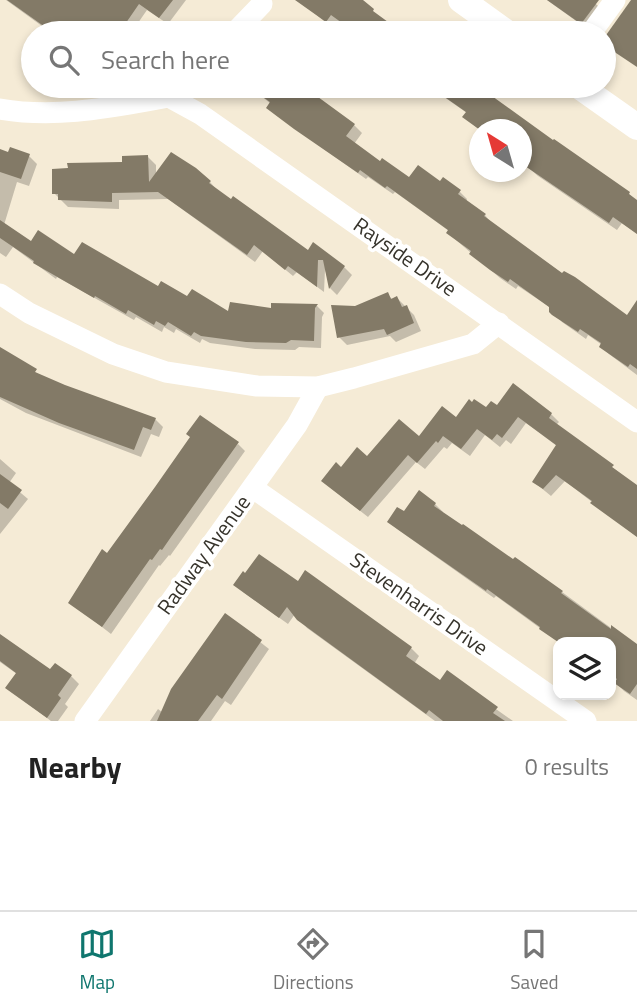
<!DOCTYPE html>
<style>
:root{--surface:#fff;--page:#f2f2f2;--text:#222;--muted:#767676;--line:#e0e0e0;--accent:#0f766e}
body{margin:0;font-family:"Titillium Web",sans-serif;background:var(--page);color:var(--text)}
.controls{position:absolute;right:21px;bottom:21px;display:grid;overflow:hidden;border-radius:14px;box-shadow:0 4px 10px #0003}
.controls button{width:63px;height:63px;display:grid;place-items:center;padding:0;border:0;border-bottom:2px solid var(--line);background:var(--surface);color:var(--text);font:35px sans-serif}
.compass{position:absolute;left:469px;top:119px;width:63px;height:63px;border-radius:50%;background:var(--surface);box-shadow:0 4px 10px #0003;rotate:323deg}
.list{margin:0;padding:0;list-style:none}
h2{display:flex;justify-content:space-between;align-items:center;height:91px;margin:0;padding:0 28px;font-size:30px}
h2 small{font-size:23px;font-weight:400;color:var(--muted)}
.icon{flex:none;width:38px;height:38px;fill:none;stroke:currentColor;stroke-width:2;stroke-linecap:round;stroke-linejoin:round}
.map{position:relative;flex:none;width:637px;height:721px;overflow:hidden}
.search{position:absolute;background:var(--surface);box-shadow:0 4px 10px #0003;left:21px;right:21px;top:21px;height:77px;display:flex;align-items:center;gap:18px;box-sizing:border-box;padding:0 24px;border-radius:38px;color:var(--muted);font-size:26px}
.sheet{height:189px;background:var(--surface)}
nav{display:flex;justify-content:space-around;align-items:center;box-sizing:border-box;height:98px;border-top:2px solid var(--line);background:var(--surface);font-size:19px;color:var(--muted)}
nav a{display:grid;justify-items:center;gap:4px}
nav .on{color:var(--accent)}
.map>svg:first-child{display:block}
.shadow{fill:#0003}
.building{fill:#837a67}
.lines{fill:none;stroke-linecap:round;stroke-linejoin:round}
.minor{stroke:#fff;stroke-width:21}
.major{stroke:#fff;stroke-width:26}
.labels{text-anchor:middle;stroke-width:7;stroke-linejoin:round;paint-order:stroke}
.street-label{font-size:21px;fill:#36332b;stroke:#fff}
</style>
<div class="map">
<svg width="637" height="721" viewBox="0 0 637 721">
<rect width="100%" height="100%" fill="#f5ebd6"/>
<g class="shadow">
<path d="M 6,0 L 186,0 L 168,24 L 147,10 L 131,33 L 43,33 L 46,29 Z"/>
<path d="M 313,0 L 353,0 L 397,31 L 399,28 L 405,33 L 356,33 L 339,22 L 334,29 L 308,8 Z"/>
<path d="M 547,0 L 591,0 L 604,11 L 590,31 Z"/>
<path d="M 249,86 L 300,86 L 354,125 L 362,133 L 354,144 L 381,163 L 410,180 L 441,183 L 460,192 L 467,199 L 466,202 L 485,215 L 492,224 L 637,326 L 637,375 L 609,354 L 601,347 L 602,345 L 588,335 L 586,339 L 562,322 L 551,308 L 518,286 L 516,289 L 500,278 L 456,240 L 448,232 L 449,231 L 395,192 L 393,194 L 368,177 L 366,179 L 276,115 L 268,108 L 271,104 Z"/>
<path d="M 415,86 L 474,86 L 629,194 L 637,202 L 637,234 L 622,223 L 617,230 L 538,176 L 530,169 L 535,162 L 522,152 L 522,130 L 480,130 L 464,117 L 467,113 L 434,90 L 430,95 Z"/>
<path d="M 0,151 L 29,156 L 37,164 L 29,186 L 17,182 L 4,225 L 32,244 L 74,257 L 230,314 L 273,310 L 273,305 L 317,306 L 324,313 L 322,317 L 321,348 L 299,347 L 295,350 L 255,349 L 210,343 L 202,339 L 200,343 L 176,329 L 174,333 L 164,327 L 162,332 L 136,317 L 134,320 L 57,277 L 56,279 L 13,247 L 6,257 L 0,253 Z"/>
<path d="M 148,157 L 156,165 L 156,176 L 210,182 L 217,190 L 308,252 L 344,267 L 352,275 L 337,295 L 330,288 L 325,269 L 324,292 L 297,272 L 293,276 L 263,251 L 255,262 L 168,199 L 119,200 L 119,209 L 68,207 L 54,193 L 124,164 Z"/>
<path d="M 387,294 L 393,300 L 397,298 L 414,315 L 421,331 L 396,342 L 390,336 L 347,345 L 339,337 L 355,308 Z"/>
<path d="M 0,349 L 41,376 L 127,411 L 155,419 L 163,427 L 159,437 L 151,434 L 141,457 L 26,413 L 0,399 Z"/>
<path d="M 497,408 L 551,414 L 559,422 L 556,425 L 637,486 L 637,537 L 565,481 L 551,496 L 534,482 L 557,446 L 526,423 L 511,444 L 506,440 L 500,447 L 485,435 L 470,456 L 452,443 L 447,449 L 444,447 L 425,469 L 416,462 L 368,517 L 331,488 L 341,469 L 420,438 L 456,420 Z"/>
<path d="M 238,444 L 245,451 L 170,556 L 169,555 L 160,566 L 159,565 L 111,634 L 70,602 L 108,555 Z"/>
<path d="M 0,459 L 16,473 L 9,483 L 28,499 L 0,534 Z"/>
<path d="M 435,504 L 443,512 L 442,513 L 562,592 L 637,647 L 637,700 L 624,691 L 616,683 L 618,681 L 611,676 L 611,642 L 559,642 L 496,596 L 494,598 L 397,529 L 389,522 L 404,514 Z"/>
<path d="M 306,573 L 411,648 L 419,656 L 414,664 L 440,683 L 486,702 L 513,721 L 435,721 L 307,628 L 295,614 L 288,624 L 243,592 L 298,583 Z"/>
<path d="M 226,615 L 269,649 L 231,705 L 225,701 L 211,721 L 150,721 L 158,709 L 163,713 Z"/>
<path d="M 0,636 L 50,672 L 71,676 L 79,684 L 65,704 L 68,707 L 58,721 L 51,721 L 7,688 L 17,674 L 0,662 Z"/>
</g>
<g class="building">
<path d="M 7,0 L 173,0 L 159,18 L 139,4 L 119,33 L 41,33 L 45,27 Z"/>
<path d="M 295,0 L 363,0 L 374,9 L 373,11 L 403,33 L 356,33 L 331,15 L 326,22 Z"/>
<path d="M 547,0 L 599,0 L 581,24 Z"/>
<path d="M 631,0 L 637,0 L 637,67 L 604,45 L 604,38 Z"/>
<path d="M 247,86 L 303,86 L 355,124 L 346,136 L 380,161 L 382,158 L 409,177 L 418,165 L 440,181 L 443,177 L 461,190 L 458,194 L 486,214 L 484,216 L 562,273 L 564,271 L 575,277 L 627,315 L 637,300 L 637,369 L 630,364 L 628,367 L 599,347 L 601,343 L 580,329 L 578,332 L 552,315 L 549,312 L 549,307 L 510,279 L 508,282 L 490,270 L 469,254 L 471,251 L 446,233 L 448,230 L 387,186 L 385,188 L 360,170 L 358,173 L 294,129 L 266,108 L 270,102 Z"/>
<path d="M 429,86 L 478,86 L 553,140 L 554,139 L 630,192 L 629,194 L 637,200 L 637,234 L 613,217 L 609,223 L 522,164 L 522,130 L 480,130 L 462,117 L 466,112 Z"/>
<path d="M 10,147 L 30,154 L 21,179 L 0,172 L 0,149 L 8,152 Z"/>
<path d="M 171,152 L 196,168 L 211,181 L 209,183 L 231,199 L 233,196 L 308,250 L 313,242 L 345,266 L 329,289 L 323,260 L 318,260 L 317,287 L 288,266 L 285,270 L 254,245 L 247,255 L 158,192 L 112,193 L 112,202 L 58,200 L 58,194 L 52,194 L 52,169 L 68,168 L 67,163 L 122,162 L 122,156 L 148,155 L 149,182 Z"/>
<path d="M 0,220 L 31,241 L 38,230 L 74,254 L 82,242 L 158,286 L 161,281 L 187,296 L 192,289 L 228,311 L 230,302 L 271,308 L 271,303 L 318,304 L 315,308 L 314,341 L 291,340 L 286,343 L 246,342 L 201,336 L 194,332 L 191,336 L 168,322 L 165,326 L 156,321 L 154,325 L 128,310 L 126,314 L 95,296 L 94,298 L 33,263 L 34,261 L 0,238 Z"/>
<path d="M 388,292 L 391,299 L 397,296 L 402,307 L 407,305 L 414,323 L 387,335 L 384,329 L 337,338 L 331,305 L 355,306 Z"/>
<path d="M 0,347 L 37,369 L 35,372 L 65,385 L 156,418 L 151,430 L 143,427 L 134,450 L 59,423 L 0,397 Z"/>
<path d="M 513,383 L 552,413 L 549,418 L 614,465 L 612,467 L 637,485 L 637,537 L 590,503 L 592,501 L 556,475 L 543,489 L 532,482 L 556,445 L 518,417 L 502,438 L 497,434 L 492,440 L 477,429 L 461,449 L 443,436 L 438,443 L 436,441 L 417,463 L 408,455 L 360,511 L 321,481 L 336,462 L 341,467 L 357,447 L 367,456 L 399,419 L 419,436 L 442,406 L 456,417 L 469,399 L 472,402 L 474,399 L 486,407 L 491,401 L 497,405 Z"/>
<path d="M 200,415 L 239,442 L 171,537 L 162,550 L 160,549 L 152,560 L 150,559 L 102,627 L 68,603 L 102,549 L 107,553 L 155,487 L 190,437 L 186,434 Z"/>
<path d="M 0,474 L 22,490 L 8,509 L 0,503 Z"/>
<path d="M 419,490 L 436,503 L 434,506 L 462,525 L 463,524 L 513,559 L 515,557 L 563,591 L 561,593 L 611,629 L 611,625 L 637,644 L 637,684 L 630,694 L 614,683 L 617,679 L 611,675 L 611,642 L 558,642 L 539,629 L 540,627 L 487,589 L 486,591 L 387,522 L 397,507 L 404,511 Z"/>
<path d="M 259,554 L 298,581 L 305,570 L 412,647 L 406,656 L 440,680 L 447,670 L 498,707 L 493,713 L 505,721 L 443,721 L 429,710 L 426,714 L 297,620 L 287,607 L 279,618 L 233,585 L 243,571 L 245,573 Z"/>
<path d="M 225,613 L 262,640 L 222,699 L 217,695 L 198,721 L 157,721 L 171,689 Z"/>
<path d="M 0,634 L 50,669 L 55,663 L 72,675 L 58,695 L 61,698 L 47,718 L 5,688 L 16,673 L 0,661 Z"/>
</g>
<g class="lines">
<g class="minor">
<path d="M 234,33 L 262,4"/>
<path d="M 591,33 L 615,0"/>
<path d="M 169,97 L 200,114 L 637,422"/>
<path d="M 0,109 C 57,119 112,107 169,97 L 176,86"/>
<path d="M 0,294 L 29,313 L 113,354 L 166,372 L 257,386 L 318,387 L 354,378 L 473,344 L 499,323"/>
<path d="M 253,488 L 586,721"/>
<path d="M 85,721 L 297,425 L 318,387"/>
</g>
<g class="major">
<path d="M 461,0 L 507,33"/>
<path d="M 579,86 L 637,127"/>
</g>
</g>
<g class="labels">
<g class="street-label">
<text transform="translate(405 257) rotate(35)" y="7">Rayside Drive</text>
<text transform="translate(204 555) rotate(-54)" y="7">Radway Avenue</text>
<text transform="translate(419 604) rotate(35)" y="7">Stevenharris Drive</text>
</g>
</g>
</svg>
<div class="controls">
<button><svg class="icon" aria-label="layers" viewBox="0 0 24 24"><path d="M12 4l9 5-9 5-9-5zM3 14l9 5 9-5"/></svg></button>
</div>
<svg class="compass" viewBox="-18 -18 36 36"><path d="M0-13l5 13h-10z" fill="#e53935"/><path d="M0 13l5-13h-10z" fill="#767676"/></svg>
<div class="search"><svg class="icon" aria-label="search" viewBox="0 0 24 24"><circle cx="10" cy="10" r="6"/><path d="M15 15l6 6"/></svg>Search here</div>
</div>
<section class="sheet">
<h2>Nearby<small>0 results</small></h2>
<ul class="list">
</ul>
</section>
<nav>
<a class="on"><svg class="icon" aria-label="map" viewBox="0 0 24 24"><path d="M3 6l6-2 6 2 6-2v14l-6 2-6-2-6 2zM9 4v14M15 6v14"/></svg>Map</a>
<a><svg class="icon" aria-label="directions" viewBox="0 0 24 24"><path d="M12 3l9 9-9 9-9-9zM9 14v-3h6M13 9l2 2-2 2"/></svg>Directions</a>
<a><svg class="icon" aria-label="saved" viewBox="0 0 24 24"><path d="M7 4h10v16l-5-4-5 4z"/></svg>Saved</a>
</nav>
